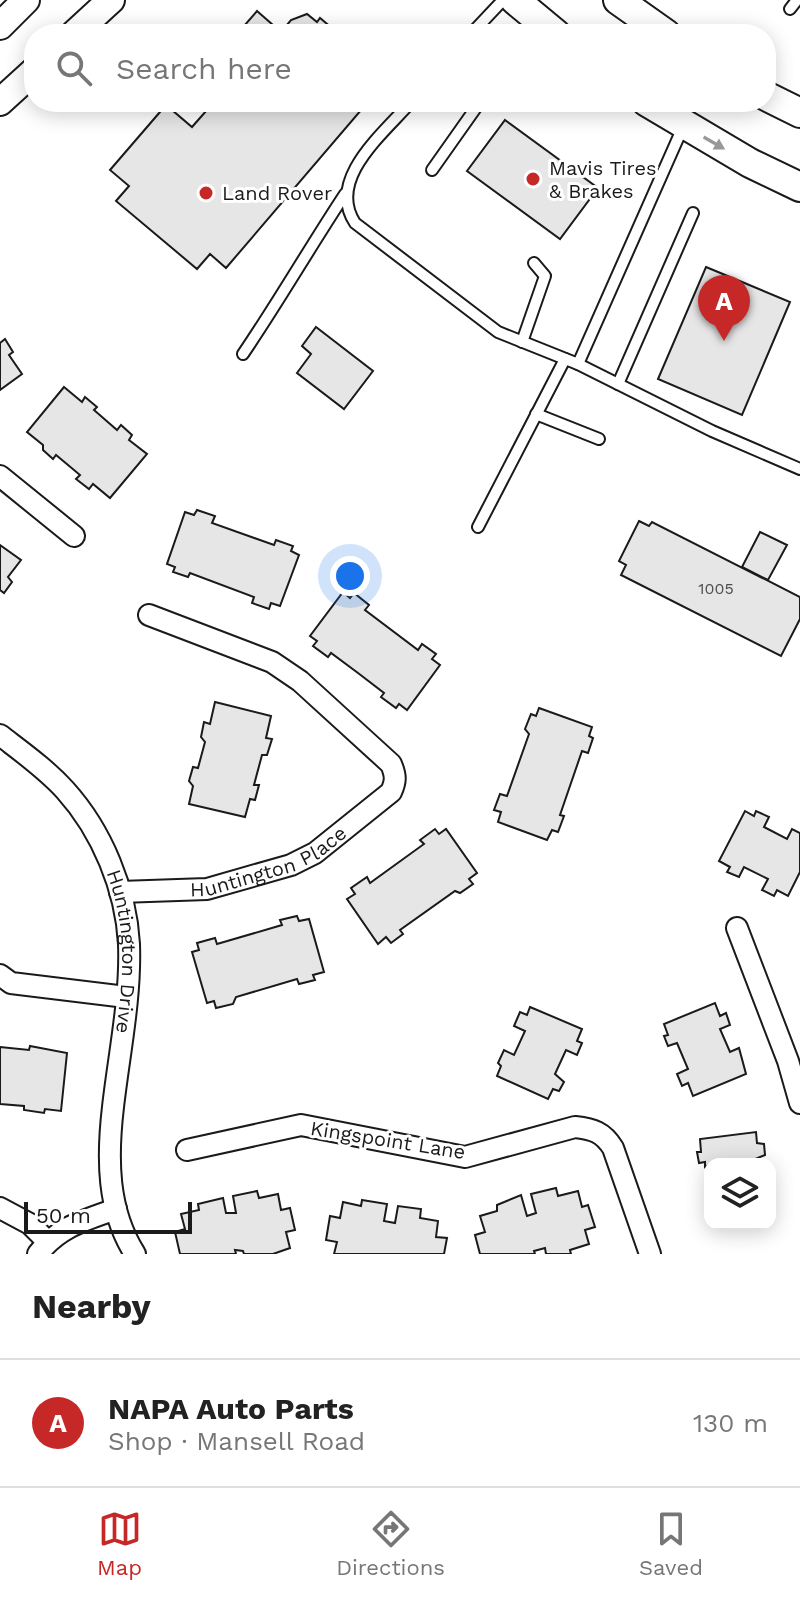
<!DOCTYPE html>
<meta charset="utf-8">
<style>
:root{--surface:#fff;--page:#f2f2f2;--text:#222;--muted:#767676;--line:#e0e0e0;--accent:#c62828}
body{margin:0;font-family:"Work Sans",sans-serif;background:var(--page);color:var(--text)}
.controls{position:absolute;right:24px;bottom:24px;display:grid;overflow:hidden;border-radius:16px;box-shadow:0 4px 20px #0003}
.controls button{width:72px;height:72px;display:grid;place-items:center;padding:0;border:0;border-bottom:2px solid var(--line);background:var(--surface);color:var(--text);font:40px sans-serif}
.scale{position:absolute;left:24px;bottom:20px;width:168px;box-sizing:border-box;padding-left:8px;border:4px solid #1a1a1a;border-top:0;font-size:22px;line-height:28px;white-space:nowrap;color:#1a1a1a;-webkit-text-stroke:6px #fff;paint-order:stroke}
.you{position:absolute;left:350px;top:576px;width:28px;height:28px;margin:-20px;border:6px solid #fff;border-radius:50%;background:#1a73e8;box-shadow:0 0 0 12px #1a73e833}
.badge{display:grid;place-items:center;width:52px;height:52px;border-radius:50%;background:var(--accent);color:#fff;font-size:26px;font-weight:700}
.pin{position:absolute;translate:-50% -66px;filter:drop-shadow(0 2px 4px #0008)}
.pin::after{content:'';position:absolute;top:42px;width:28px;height:24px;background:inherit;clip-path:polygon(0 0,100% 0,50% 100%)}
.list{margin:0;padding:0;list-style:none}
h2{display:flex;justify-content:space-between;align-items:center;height:104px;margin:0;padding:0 32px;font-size:34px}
h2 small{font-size:26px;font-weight:400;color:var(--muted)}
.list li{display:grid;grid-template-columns:52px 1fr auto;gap:24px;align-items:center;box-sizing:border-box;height:128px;padding:0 32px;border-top:2px solid var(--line)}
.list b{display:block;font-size:30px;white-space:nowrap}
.list p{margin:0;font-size:26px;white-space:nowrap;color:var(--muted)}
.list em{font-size:26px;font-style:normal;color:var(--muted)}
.icon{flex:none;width:44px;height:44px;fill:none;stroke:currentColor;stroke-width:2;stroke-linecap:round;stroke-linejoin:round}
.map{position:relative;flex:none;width:800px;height:1254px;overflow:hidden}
.search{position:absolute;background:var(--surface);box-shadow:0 4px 20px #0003;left:24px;right:24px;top:24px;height:88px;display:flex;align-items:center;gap:20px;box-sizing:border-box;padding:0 28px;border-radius:32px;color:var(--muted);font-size:30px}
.sheet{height:232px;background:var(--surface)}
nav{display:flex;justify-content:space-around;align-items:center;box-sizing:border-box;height:112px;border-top:2px solid var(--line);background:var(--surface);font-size:22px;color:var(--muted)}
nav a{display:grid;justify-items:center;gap:4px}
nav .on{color:var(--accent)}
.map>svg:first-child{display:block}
.building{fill:#e6e6e6;stroke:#1a1a1a;stroke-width:2}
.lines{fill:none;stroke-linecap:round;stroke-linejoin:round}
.service-casing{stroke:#1a1a1a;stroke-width:14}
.minor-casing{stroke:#1a1a1a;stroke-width:24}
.tertiary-casing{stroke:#1a1a1a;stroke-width:30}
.secondary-casing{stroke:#1a1a1a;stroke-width:32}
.service{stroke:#fff;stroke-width:10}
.minor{stroke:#fff;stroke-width:20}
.tertiary{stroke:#fff;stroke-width:26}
.secondary{stroke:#fff;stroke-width:28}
.oneway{fill:#989898}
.poi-dot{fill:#c62828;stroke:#fff;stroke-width:3}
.labels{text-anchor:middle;stroke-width:6;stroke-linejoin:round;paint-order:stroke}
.number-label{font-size:16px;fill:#4d4d4d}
.poi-label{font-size:20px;fill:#1a1a1a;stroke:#fff;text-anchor:start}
.street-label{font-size:20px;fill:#1a1a1a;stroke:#fff}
</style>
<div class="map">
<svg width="800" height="1254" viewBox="0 0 800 1254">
<rect width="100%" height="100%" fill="#fff"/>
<g class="building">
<path d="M 257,11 L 281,32 L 291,20 L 307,14 L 317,22 L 320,18 L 339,34 L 237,34 Z"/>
<path d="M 214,102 L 368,102 L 226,268 L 210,254 L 197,269 L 116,201 L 129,186 L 110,170 L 166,105 L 192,127 Z"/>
<path d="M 505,120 L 598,188 L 560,239 L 467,171 Z"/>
<path d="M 706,267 L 790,302 L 742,415 L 658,379 Z"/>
<path d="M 316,327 L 373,371 L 344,409 L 297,373 L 311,354 L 302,346 Z"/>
<path d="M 5,339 L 13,352 L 9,355 L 22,374 L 0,390 L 0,343 Z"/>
<path d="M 64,387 L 82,402 L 85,397 L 97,407 L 94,410 L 117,430 L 121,425 L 132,435 L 129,440 L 147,454 L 110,498 L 93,484 L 89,489 L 76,479 L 80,475 L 56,455 L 53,459 L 43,450 L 43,445 L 27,432 Z"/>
<path d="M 197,510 L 215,516 L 212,523 L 274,545 L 276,540 L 293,546 L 291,551 L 299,555 L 280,606 L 271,603 L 269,609 L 252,603 L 254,597 L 190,573 L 188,577 L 173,572 L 175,567 L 167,564 L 185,512 L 194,515 Z"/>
<path d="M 639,521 L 649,526 L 652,522 L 800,597 L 800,619 L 781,656 L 621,575 L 626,565 L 619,561 Z"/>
<path d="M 760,532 L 787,545 L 768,580 L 742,567 Z"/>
<path d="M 0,545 L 21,560 L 8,577 L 12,582 L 4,593 L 0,590 Z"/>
<path d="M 343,592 L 350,598 L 354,593 L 369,605 L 365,610 L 418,650 L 422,644 L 436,654 L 432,659 L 440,665 L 407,710 L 399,704 L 396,708 L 381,697 L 384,693 L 358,673 L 331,653 L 328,657 L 313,646 L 317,641 L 310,636 Z"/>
<path d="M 215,702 L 271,716 L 266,738 L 272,739 L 267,755 L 262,755 L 254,785 L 259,785 L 255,800 L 250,799 L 245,817 L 189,804 L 193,786 L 189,781 L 193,767 L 198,768 L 205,742 L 201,737 L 204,722 L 210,724 Z"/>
<path d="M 539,708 L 592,727 L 589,736 L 593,738 L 588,753 L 582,751 L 560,815 L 564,816 L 558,832 L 552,830 L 547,840 L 498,822 L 501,812 L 494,810 L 500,794 L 507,796 L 529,734 L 525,729 L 531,714 L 536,716 Z"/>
<path d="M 745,811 L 754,816 L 756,811 L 769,817 L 764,827 L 787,839 L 792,829 L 800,833 L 800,872 L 788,896 L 777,890 L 774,896 L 762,890 L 768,879 L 744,867 L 739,877 L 727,872 L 730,867 L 719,861 Z"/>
<path d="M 435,829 L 439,834 L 446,829 L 477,873 L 469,879 L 473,884 L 460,893 L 455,891 L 400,930 L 403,934 L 391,943 L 386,937 L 378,944 L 347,899 L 355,894 L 351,888 L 367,877 L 370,883 L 424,844 L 420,840 Z"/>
<path d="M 297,916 L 299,921 L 309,919 L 324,972 L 313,975 L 315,980 L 299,984 L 297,979 L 236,997 L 233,1004 L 216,1008 L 214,1001 L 207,1003 L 192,952 L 199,950 L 197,943 L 215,938 L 217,944 L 282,925 L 280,920 Z"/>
<path d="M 715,1003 L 720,1016 L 726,1013 L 730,1025 L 720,1029 L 730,1052 L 739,1048 L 746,1074 L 693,1096 L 688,1083 L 682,1086 L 677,1074 L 688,1069 L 677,1043 L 668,1046 L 664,1036 L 668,1035 L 664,1024 Z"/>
<path d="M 530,1007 L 582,1029 L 577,1041 L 582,1043 L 577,1055 L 566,1050 L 555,1074 L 564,1082 L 559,1091 L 553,1089 L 548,1099 L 497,1076 L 501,1066 L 498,1063 L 504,1050 L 514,1055 L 525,1031 L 514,1026 L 520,1012 L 527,1015 Z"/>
<path d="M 30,1046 L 67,1053 L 61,1111 L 45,1109 L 44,1113 L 24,1110 L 24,1106 L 0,1104 L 0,1047 L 29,1050 Z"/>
<path d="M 756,1132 L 757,1143 L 764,1144 L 765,1155 L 755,1159 L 756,1164 L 710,1164 L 705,1167 L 705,1162 L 699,1163 L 697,1152 L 701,1152 L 700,1139 Z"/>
<path d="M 556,1188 L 558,1196 L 578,1191 L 582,1207 L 588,1205 L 595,1227 L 585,1230 L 589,1244 L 570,1250 L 571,1254 L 546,1254 L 545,1248 L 534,1251 L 535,1254 L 480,1254 L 475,1235 L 485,1232 L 480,1216 L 497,1211 L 497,1205 L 521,1195 L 527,1216 L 536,1213 L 531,1194 Z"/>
<path d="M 257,1191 L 259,1198 L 278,1194 L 281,1210 L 290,1208 L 295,1230 L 286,1232 L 290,1248 L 273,1254 L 244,1254 L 243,1251 L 235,1250 L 236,1254 L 180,1254 L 175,1232 L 185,1229 L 181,1214 L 199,1210 L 198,1204 L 223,1198 L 226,1213 L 236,1213 L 233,1196 Z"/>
<path d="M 362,1200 L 387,1204 L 384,1221 L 395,1223 L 398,1206 L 421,1209 L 420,1218 L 438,1221 L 436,1237 L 447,1238 L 444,1254 L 334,1254 L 337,1242 L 326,1240 L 330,1216 L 340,1218 L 343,1202 L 361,1206 Z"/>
</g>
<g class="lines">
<defs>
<g id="service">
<path d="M 790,9 L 797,0"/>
<path d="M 471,34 L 503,0"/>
<path d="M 411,102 C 384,133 326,179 355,223 L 498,332 L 578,364 L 712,431 L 800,469"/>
<path d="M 432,170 L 480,102"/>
<path d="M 522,342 L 545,276 L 534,263"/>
<path d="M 243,354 C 279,301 310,247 345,194"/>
<path d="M 578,364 L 683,127"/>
<path d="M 618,384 L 693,213"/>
<path d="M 536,414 L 599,439"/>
<path d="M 478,527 L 565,359"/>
</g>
<g id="minor">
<path d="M 0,476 L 74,536"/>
<path id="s1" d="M 0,735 C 22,752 46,769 65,790 C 102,831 126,889 129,944 C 131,998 119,1054 113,1107 C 107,1158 107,1210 135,1254"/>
<path id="s2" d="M 120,892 L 207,889 L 291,865 L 315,853 L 391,792 C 396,781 396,776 391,764 L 300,681 L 272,662 L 149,615"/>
<path d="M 737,928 L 788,1061 L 800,1103"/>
<path d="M 0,975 L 11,983 L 126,997"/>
<path d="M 187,1150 L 301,1125 L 465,1157 L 575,1127 C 593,1129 603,1132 613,1148 L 650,1254"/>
<path d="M 0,1208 L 30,1224 L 47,1241"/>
<path d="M 38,1254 C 58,1227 85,1220 116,1209"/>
</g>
<g id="tertiary">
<path d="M 0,26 L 26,0"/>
<path d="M 74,34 L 111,0"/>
<path d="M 0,102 L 34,71"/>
</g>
<g id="secondary">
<path d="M 515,0 L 556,34"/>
<path d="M 618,0 L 666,34"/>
<path d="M 766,96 L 800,113"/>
<path d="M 647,102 L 750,163 L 800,187"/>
</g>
</defs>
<use href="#service" class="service-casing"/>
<use href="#minor" class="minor-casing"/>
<use href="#tertiary" class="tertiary-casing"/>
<use href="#secondary" class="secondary-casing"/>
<use href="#service" class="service"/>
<use href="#minor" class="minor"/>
<use href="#tertiary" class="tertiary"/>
<use href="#secondary" class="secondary"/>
</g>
<defs><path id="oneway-solid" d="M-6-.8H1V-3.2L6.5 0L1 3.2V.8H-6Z" transform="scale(2)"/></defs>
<use class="oneway" href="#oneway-solid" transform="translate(714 143) rotate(30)"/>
<g class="poi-dot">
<circle cx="533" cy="179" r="8"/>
<circle cx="206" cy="193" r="8"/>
</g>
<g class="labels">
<g class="number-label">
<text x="716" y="594">1005</text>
</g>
<g class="poi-label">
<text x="549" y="175">Mavis Tires<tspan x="549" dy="23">&amp; Brakes</tspan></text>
<text x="222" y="200">Land Rover</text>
</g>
<g class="street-label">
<text dy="7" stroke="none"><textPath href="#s2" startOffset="154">Huntington Place</textPath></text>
<text dy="7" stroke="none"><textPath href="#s1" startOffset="262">Huntington Drive</textPath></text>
<text transform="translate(388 1140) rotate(9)" y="7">Kingspoint Lane</text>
</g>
</g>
</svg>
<div class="controls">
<button><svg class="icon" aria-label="layers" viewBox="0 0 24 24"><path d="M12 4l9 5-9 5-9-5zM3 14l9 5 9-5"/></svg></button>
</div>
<div class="scale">50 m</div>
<div class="you"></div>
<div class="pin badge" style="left:724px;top:341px">A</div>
<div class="search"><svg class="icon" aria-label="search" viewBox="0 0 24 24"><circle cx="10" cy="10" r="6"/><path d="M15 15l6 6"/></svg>Search here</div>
</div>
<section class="sheet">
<h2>Nearby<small></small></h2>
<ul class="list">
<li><span class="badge">A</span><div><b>NAPA Auto Parts</b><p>Shop · Mansell Road</p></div><em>130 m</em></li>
</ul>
</section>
<nav>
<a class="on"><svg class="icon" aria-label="map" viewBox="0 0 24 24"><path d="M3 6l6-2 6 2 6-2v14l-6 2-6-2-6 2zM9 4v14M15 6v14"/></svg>Map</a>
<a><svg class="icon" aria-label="directions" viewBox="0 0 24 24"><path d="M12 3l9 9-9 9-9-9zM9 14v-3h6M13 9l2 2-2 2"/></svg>Directions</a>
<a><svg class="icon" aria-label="saved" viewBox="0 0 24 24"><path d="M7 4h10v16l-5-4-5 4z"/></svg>Saved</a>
</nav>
